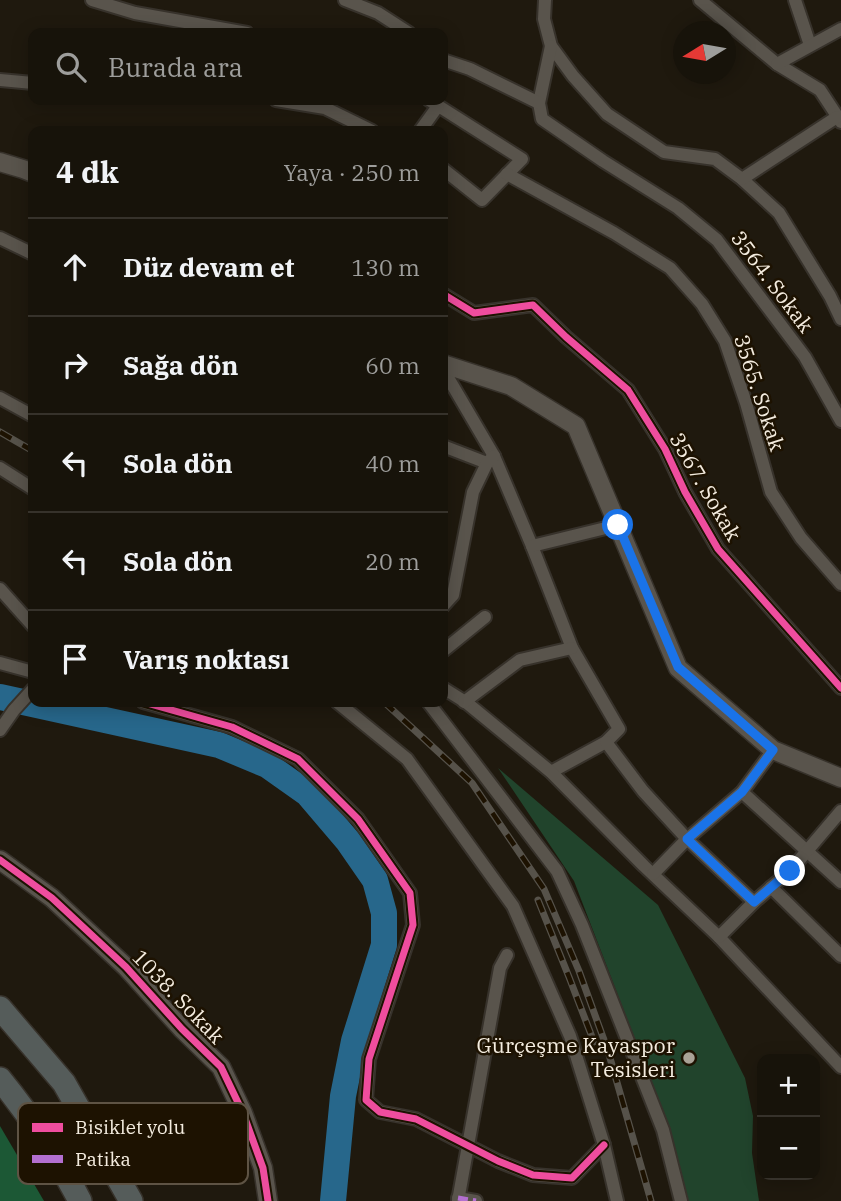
<!DOCTYPE html>
<html lang="tr">
<meta charset="utf-8">
<style>
:root{--surface:#17130a;--page:#242018;--text:#f1f3f6;--muted:#9e9e9c;--line:#36322b}
body{margin:0;font-family:"IBM Plex Serif",serif;background:var(--page);color:var(--text)}
.controls{position:absolute;right:21px;bottom:21px;display:grid;overflow:hidden;border-radius:14px;box-shadow:0 4px 18px #0003}
.controls button{width:63px;height:63px;display:grid;place-items:center;padding:0;border:0;border-bottom:2px solid var(--line);background:var(--surface);color:var(--text);font:35px sans-serif}
.compass{position:absolute;left:673px;top:21px;width:63px;height:63px;border-radius:50%;background:var(--surface);box-shadow:0 4px 18px #0003;rotate:259deg}
.stop{position:absolute;width:21px;height:21px;margin:-16px;border:5px solid #1a73e8;border-radius:50%;background:#fff}
.stop.end{background:#1a73e8;border-color:#fff;box-shadow:0 2px 7px #0008}
.list{margin:0;padding:0;list-style:none}
h2{display:flex;justify-content:space-between;align-items:center;height:91px;margin:0;padding:0 28px;font-size:30px}
h2 small{font-size:23px;font-weight:400;color:var(--muted)}
.list li{display:grid;grid-template-columns:46px 1fr auto;gap:21px;align-items:center;box-sizing:border-box;height:98px;padding:0 28px;border-top:2px solid var(--line)}
.list b{display:block;font-size:26px;white-space:nowrap}
.list em{font-size:23px;font-style:normal;color:var(--muted)}
.icon{flex:none;width:38px;height:38px;fill:none;stroke:currentColor;stroke-width:2;stroke-linecap:round;stroke-linejoin:round}
.map{position:relative;flex:none;width:841px;height:1201px;overflow:hidden}
.search{position:absolute;background:var(--surface);box-shadow:0 4px 18px #0003;left:28px;top:28px;width:420px;height:77px;display:flex;align-items:center;gap:18px;box-sizing:border-box;padding:0 24px;border-radius:14px;color:var(--muted);font-size:26px}
.panel{position:absolute;background:var(--surface);box-shadow:0 4px 18px #0003;left:28px;top:126px;width:420px;height:581px;border-radius:14px}
.map>svg:first-child{display:block}
.green{fill:#21442c}
.forest{fill:#1c5835}
.lines{fill:none;stroke-linecap:round;stroke-linejoin:round}
.river{stroke:#27678b;stroke-width:26}
.street-casing{stroke:#37322b;stroke-width:16}
.secondary-casing{stroke:#37322b;stroke-width:21}
.highway-casing{stroke:#37322b;stroke-width:26}
.street{stroke:#59544c;stroke-width:12}
.secondary{stroke:#59544c;stroke-width:18}
.highway{stroke:#555c5a;stroke-width:23}
.rail-casing{stroke:#56524a;stroke-width:7}
.rail{stroke:#1d1201;stroke-width:4.5;stroke-dasharray:13;stroke-linecap:butt}
.quiet{stroke:#b36fd0;stroke-width:5;stroke-dasharray:10 5;stroke-linecap:butt}
.cycleway-casing{stroke:#1d1201;stroke-width:11}
.cycleway{stroke:#ef4d9e;stroke-width:7}
.route{stroke:#1a73e8;stroke-width:9}
.poi-dot{fill:#a9a296;stroke:#1d1201;stroke-width:2.5}
.labels{text-anchor:middle;stroke-width:5;stroke-linejoin:round;paint-order:stroke}
.street-label{font-size:21px;fill:#f4ecdf;stroke:#1d1201}
.poi-label{font-size:21px;fill:#f4ecdf;stroke:#1d1201;text-anchor:end}
.key{fill:#1d1201;stroke:#5e5344;stroke-width:2}
.key-label{font-size:19px;fill:#f4ecdf}
</style>
<div class="map">
<svg width="841" height="1201" viewBox="0 0 841 1201">
<rect width="100%" height="100%" fill="#1f190e"/>
<path class="green" d="M 498,768 L 658,905 L 745,1078 L 753,1116 L 752,1153 L 759,1201 L 687,1201 L 669,1128 L 574,881 Z"/>
<path class="forest" d="M 0,1126 L 44,1201 L 0,1201 Z"/>
<g class="lines">
<path class="river" d="M 0,697 L 219,745 L 267,765 L 308,794 L 348,841 L 375,880 L 384,913 L 384,945 L 354,1041 L 343,1096 L 333,1201"/>
<defs>
<g id="street">
<path d="M 92,0 L 135,13 L 247,33"/>
<path d="M 345,0 L 378,13 L 409,33"/>
<path d="M 545,0 L 544,19 L 551,46 L 573,76 L 607,114 L 664,152 L 715,159 L 742,179 L 779,213 L 830,296 L 841,319"/>
<path d="M 700,0 L 777,64 L 820,90 L 841,122"/>
<path d="M 795,0 L 810,45"/>
<path d="M 551,46 L 539,103 L 542,119 L 603,161 L 678,208 L 717,240 L 805,357 L 841,421"/>
<path d="M 443,60 L 470,69 L 539,103"/>
<path d="M 777,64 L 841,29"/>
<path d="M 0,80 L 33,83"/>
<path d="M 276,100 L 325,108 L 372,131"/>
<path d="M 429,100 L 522,159 L 482,200 L 443,169"/>
<path d="M 420,131 L 438,106"/>
<path d="M 507,174 L 614,233 L 670,268 L 702,304 L 725,341 L 746,403 L 771,492 L 801,538 L 841,584"/>
<path d="M 742,179 L 837,117"/>
<path d="M 0,238 L 33,254"/>
<path d="M 443,294 L 474,313 L 533,305 L 566,337 L 628,390 L 665,449 L 685,492 L 718,549 L 841,688"/>
<path d="M 443,369 L 494,456 L 532,546 L 572,648 L 619,729 L 606,742 L 551,772"/>
<path d="M 0,398 L 33,416"/>
<path d="M 443,446 L 487,463"/>
<path d="M 0,468 L 33,489"/>
<path d="M 532,546 L 618,525"/>
<path d="M 0,589 L 33,626"/>
<path d="M 443,606 L 453,595 L 473,492 L 487,463 L 494,456"/>
<path d="M 443,651 L 485,617"/>
<path d="M 0,663 L 33,672"/>
<path d="M 443,688 L 467,703 L 551,772 L 644,866 L 719,937 L 841,1067"/>
<path d="M 143,702 L 232,727 L 298,759 L 358,819 L 410,893 L 413,925 L 369,1059 L 366,1100 L 380,1112 L 416,1119 L 498,1161 L 533,1175 L 572,1178 L 604,1145"/>
<path d="M 337,702 L 407,759 L 513,906 L 570,1036 L 604,1145 L 617,1201"/>
<path d="M 428,702 L 557,871 L 582,925 L 663,1130 L 681,1201"/>
<path d="M 464,702 L 520,660 L 572,648"/>
<path d="M 0,730 L 14,710 L 33,689"/>
<path d="M 606,742 L 643,791 L 687,839 L 754,902"/>
<path d="M 742,792 L 841,882"/>
<path d="M 653,874 L 687,839 L 742,792 L 773,750"/>
<path d="M 771,887 L 841,956"/>
<path d="M 719,937 L 754,902 L 790,871 L 841,811"/>
<path d="M 458,1198 L 476,1201"/>
<path d="M 458,1201 L 500,968 L 507,955"/>
</g>
<g id="secondary">
<path d="M 0,162 L 23,169 L 33,173"/>
<path d="M 443,364 L 511,386 L 576,426 L 678,668 L 773,750 L 841,778"/>
<path d="M 0,860 L 52,898 L 126,967 L 182,1029 L 221,1067 L 243,1113 L 263,1168 L 268,1201"/>
</g>
<g id="highway">
<path d="M 0,1008 L 64,1083 L 131,1201"/>
<path d="M 0,1079 C 31,1117 58,1158 80,1201"/>
</g>
</defs>
<use href="#street" class="street-casing"/>
<use href="#secondary" class="secondary-casing"/>
<use href="#highway" class="highway-casing"/>
<use href="#street" class="street"/>
<use href="#secondary" class="secondary"/>
<use href="#highway" class="highway"/>
<defs>
<g id="rail">
<path d="M 0,432 L 33,451"/>
<path d="M 384,702 L 472,783 L 544,889 L 579,971 L 608,1051 L 651,1201"/>
<path d="M 538,900 L 569,977 L 597,1050"/>
</g>
</defs>
<use href="#rail" class="rail-casing"/>
<use href="#rail" class="rail"/>
<path class="quiet" d="M 458,1198 L 476,1201"/>
<defs>
<g id="cycleway">
<path d="M 443,294 L 474,313 L 533,305 L 566,337 L 628,390 L 665,449 L 685,492 L 718,549 L 841,688"/>
<path d="M 143,702 L 232,727 L 298,759 L 358,819 L 410,893 L 413,925 L 369,1059 L 366,1100 L 380,1112 L 416,1119 L 498,1161 L 533,1175 L 572,1178 L 604,1145"/>
<path d="M 0,860 L 52,898 L 126,967 L 182,1029 L 221,1067 L 243,1113 L 263,1168 L 268,1201"/>
</g>
</defs>
<use href="#cycleway" class="cycleway-casing"/>
<use href="#cycleway" class="cycleway"/>
</g>
<g class="lines">
<path class="route" d="M 618,525 L 678,667 L 773,750 L 742,792 L 687,839 L 754,902 L 790,871"/>
</g>
<circle class="poi-dot" cx="689" cy="1058" r="7"/>
<g class="labels">
<g class="street-label">
<text transform="translate(772 282) rotate(53)" y="7">3564. Sokak</text>
<text transform="translate(759 393) rotate(72)" y="7">3565. Sokak</text>
<text transform="translate(705 487) rotate(60)" y="7">3567. Sokak</text>
<text transform="translate(178 997) rotate(46)" y="7">1038. Sokak</text>
</g>
<g class="poi-label">
<text x="675" y="1053">Gürçeşme Kayaspor<tspan x="675" dy="24">Tesisleri</tspan></text>
</g>
</g>
<rect x="18" y="1103" width="230" height="81" rx="10" class="key"/>
<rect x="32" y="1123" width="31" height="9" fill="#ef4d9e"/>
<rect x="32" y="1155" width="31" height="8" fill="#b36fd0"/>
<g class="key-label">
<text x="75" y="1134">Bisiklet yolu</text>
<text x="75" y="1166">Patika</text>
</g>
</svg>
<div class="controls">
<button>+</button>
<button>−</button>
</div>
<svg class="compass" viewBox="-18 -18 36 36"><path d="M0-13l5 13h-10z" fill="#e53935"/><path d="M0 13l5-13h-10z" fill="#9e9e9c"/></svg>
<div class="stop" style="left:618px;top:525px"></div>
<div class="stop end" style="left:790px;top:871px"></div>
<div class="search"><svg class="icon" aria-label="search" viewBox="0 0 24 24"><circle cx="10" cy="10" r="6"/><path d="M15 15l6 6"/></svg>Burada ara</div>
<section class="panel">
<h2>4 dk<small>Yaya · 250 m</small></h2>
<ul class="list">
<li><svg class="icon" aria-label="ahead" viewBox="0 0 24 24"><path d="M12 20V5M6 11l6-6 6 6"/></svg><div><b>Düz devam et</b></div><em>130 m</em></li>
<li><svg class="icon" aria-label="right" viewBox="0 0 24 24"><path d="M7 20v-9h11M14 6l5 5-5 5"/></svg><div><b>Sağa dön</b></div><em>60 m</em></li>
<li><svg class="icon" aria-label="left" viewBox="0 0 24 24"><path d="M17 20v-9H6M10 6l-5 5 5 5"/></svg><div><b>Sola dön</b></div><em>40 m</em></li>
<li><svg class="icon" aria-label="left" viewBox="0 0 24 24"><path d="M17 20v-9H6M10 6l-5 5 5 5"/></svg><div><b>Sola dön</b></div><em>20 m</em></li>
<li><svg class="icon" aria-label="arrive" viewBox="0 0 24 24"><path d="M6 21V4h12l-3 4 3 4H6"/></svg><div><b>Varış noktası</b></div></li>
</ul>
</section>
</div>
